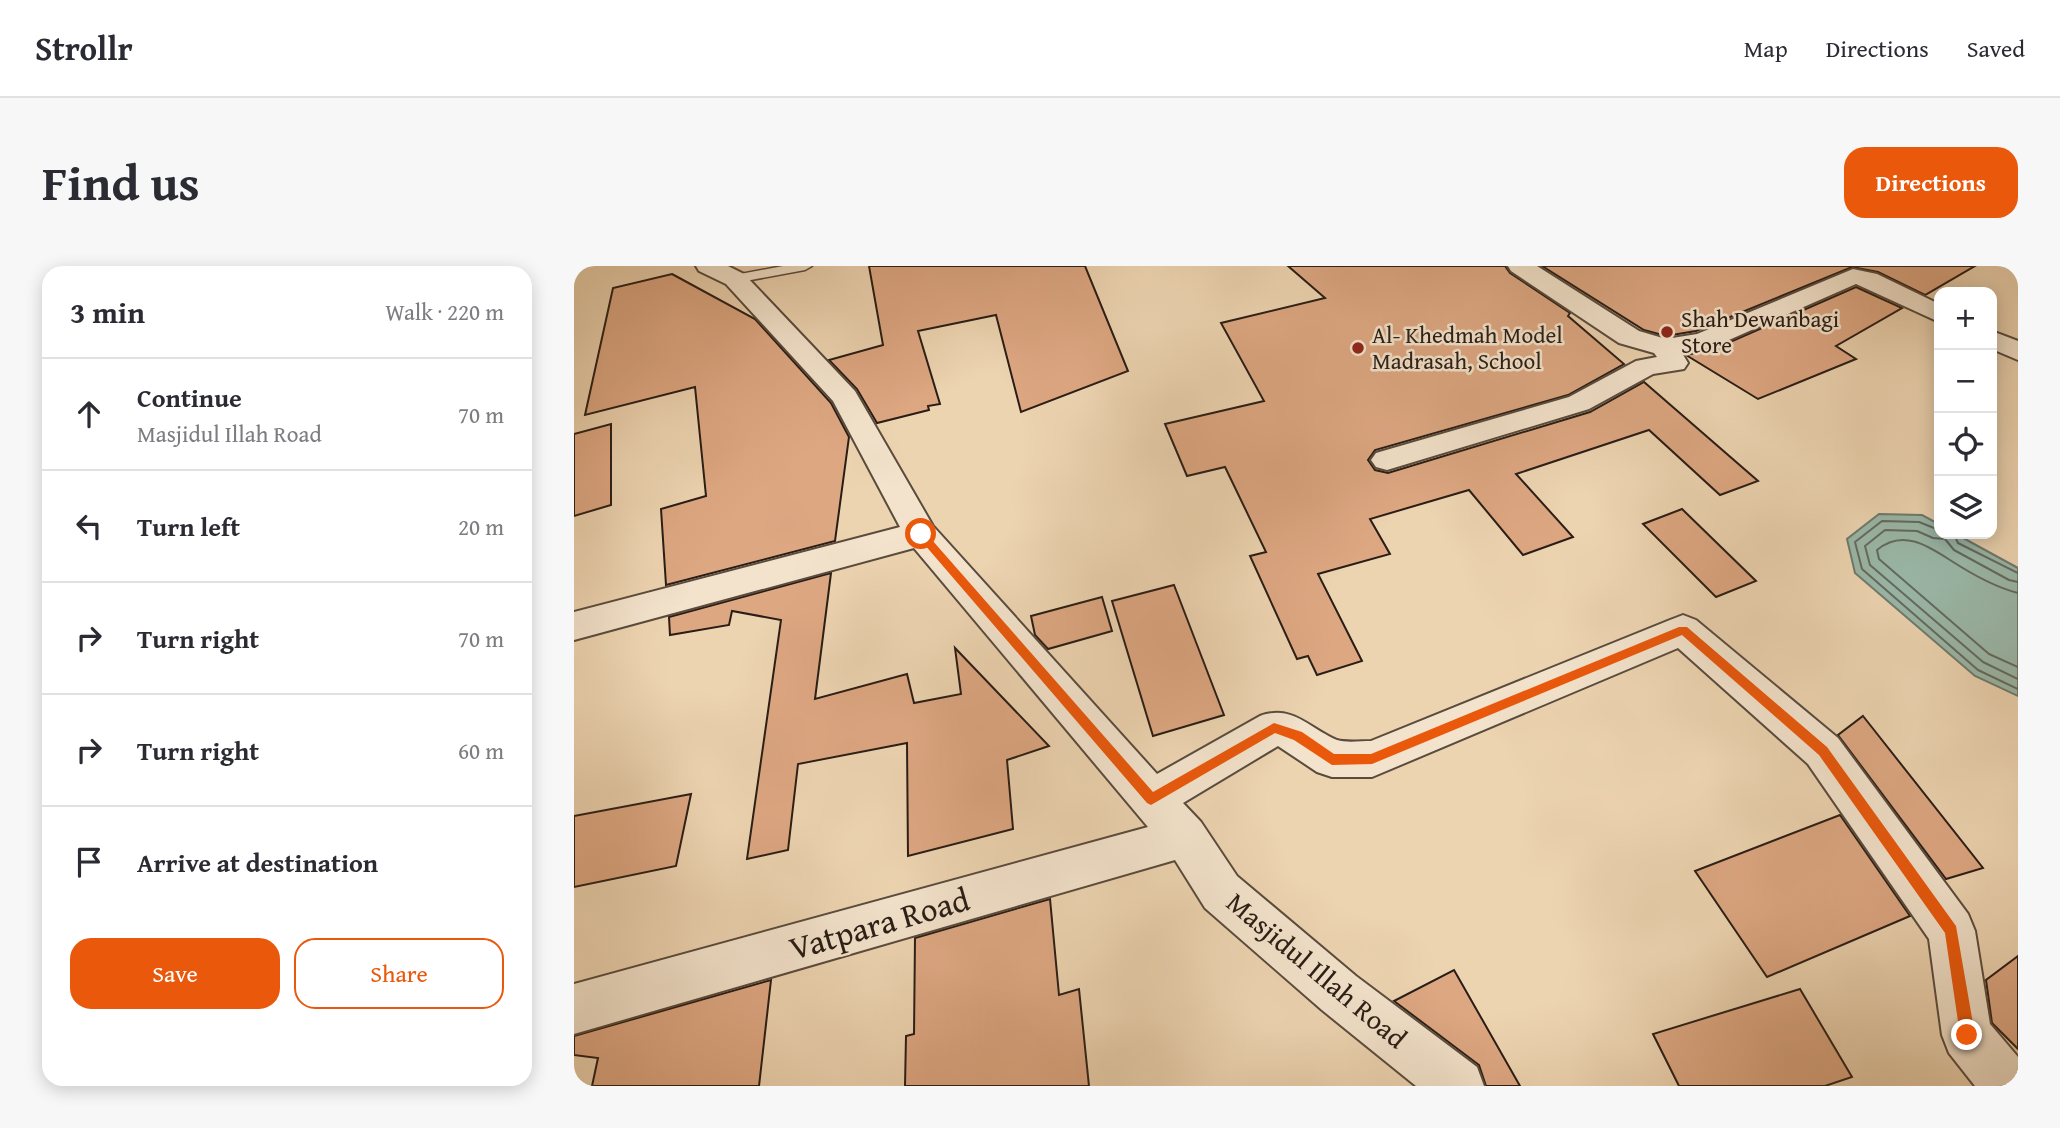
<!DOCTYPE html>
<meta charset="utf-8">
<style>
:root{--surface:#fff;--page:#f7f7f7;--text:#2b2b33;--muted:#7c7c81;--line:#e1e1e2;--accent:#ea580c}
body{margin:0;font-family:"Gentium Book Plus",serif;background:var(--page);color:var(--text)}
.controls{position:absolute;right:21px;top:21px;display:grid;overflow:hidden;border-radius:14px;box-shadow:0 4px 18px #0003}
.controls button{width:63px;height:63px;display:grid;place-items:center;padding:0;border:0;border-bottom:2px solid var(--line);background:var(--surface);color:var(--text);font:35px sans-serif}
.stop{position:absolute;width:21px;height:21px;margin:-16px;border:5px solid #ea580c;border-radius:50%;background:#fff}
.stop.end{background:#ea580c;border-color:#fff;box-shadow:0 2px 7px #0008}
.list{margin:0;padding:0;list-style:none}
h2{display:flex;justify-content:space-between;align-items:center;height:91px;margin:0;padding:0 28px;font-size:30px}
h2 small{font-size:23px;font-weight:400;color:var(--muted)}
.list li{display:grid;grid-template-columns:46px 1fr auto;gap:21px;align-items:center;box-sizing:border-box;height:112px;padding:0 28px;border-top:2px solid var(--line)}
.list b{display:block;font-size:26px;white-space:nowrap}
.list p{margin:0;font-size:23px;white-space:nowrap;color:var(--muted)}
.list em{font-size:23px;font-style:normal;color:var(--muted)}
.actions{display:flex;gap:14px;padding:21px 28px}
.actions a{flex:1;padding:16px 0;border:2px solid var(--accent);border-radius:21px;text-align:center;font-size:24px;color:var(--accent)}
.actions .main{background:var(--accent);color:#fff}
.icon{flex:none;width:38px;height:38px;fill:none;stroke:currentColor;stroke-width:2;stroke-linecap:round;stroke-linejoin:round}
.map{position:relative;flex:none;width:1444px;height:820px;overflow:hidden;border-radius:21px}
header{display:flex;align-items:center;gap:42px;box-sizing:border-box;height:98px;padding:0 35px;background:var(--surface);border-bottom:2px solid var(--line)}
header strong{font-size:33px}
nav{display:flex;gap:38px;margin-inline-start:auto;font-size:24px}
.intro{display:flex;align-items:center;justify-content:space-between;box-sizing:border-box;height:168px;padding:0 42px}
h1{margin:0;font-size:49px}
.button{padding:18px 32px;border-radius:21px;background:var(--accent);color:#fff;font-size:24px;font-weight:700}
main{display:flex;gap:42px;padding:0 42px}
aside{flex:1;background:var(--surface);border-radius:21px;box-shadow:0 4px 18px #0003}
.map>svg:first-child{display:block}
.water{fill:#9ab8a9;stroke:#6d7a6e;stroke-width:2}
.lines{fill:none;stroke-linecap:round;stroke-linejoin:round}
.shore{stroke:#626a60;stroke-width:2}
.building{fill:#dda782;stroke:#291d16;stroke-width:2}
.service-casing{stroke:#5a4b3d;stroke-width:3}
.minor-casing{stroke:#5a4b3d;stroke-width:4}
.service{fill:#f3e3cc;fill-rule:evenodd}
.minor{fill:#f3e3cc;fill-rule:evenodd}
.route{fill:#ea580c}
.poi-dot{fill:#8f2418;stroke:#f3e3cc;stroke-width:2.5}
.labels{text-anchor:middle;stroke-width:5;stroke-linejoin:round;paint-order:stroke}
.far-poi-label{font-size:23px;fill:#291d16;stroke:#f3e3cc;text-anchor:start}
.street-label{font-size:28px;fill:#291d16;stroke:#f3e3cc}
.near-street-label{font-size:33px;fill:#291d16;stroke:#f3e3cc}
</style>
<header>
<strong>Strollr</strong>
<nav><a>Map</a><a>Directions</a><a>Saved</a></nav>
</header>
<div class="intro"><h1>Find us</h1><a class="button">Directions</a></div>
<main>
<aside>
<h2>3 min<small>Walk · 220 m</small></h2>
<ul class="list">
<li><svg class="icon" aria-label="ahead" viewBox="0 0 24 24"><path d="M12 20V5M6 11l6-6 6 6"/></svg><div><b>Continue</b><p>Masjidul Illah Road</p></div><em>70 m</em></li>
<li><svg class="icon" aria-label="left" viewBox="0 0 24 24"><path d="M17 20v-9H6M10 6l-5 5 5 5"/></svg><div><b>Turn left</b></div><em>20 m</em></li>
<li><svg class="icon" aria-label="right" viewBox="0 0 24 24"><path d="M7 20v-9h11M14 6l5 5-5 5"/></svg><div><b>Turn right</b></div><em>70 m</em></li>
<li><svg class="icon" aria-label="right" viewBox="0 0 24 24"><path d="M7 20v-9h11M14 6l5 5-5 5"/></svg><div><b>Turn right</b></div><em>60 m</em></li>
<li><svg class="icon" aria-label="arrive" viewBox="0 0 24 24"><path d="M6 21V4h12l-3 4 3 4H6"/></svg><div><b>Arrive at destination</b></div></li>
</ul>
<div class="actions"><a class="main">Save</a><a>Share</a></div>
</aside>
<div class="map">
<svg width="1444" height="820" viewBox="0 0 1444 820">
<rect width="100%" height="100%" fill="#edd4b1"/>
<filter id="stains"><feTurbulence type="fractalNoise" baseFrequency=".00286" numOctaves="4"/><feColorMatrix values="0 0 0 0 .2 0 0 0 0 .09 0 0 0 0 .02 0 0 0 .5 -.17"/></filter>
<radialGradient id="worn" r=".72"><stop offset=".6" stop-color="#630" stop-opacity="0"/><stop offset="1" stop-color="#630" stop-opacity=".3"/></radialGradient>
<path class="water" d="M 1305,248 L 1348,249 L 1365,258 L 1365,268 L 1382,268 L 1444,302 L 1444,430 L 1401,410 L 1281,307 L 1273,273 Z"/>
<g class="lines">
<g class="shore">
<path d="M 1365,264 L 1345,256 L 1308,255 L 1281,276 L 1288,303 L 1404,404 L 1444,423"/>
<path d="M 1380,268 L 1384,277 L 1444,307"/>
<path d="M 1444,316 L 1435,314 L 1380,284 L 1371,273 L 1359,272 L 1343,265 L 1311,264 L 1291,280 L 1296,299 L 1409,396 L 1444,413"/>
<path d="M 1444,327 C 1420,321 1396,307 1376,294 C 1353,279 1328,263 1303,284 L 1305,293 L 1415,388 L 1444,401"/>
</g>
</g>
<g class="building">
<path d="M 295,0 L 511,0 L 554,105 L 447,146 L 422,49 L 344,65 L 366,138 L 354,140 L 355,144 L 303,157 L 283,123 L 255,94 L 309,79 Z"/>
<path d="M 714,0 L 931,0 L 936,7 L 996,47 L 994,50 L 1050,98 L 994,129 L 801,184 L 794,194 L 801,204 L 814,207 L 1016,146 L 1070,116 L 1184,215 L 1146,229 L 1075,164 L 942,208 L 999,271 L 949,289 L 895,224 L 796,253 L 816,288 L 744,308 L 788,395 L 743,409 L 734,390 L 723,393 L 676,290 L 692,286 L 651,201 L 613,210 L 591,158 L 690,135 L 647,57 L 751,32 Z"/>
<path d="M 968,0 L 1401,0 L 1351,29 L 1304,6 L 1278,1 L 1122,65 L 1092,70 L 1070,64 Z"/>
<path d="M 98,8 L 181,53 L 257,137 L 275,171 L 261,275 L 92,319 L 87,243 L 132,230 L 121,121 L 11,149 L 39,22 Z"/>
<path d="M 1282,21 L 1328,42 L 1262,80 L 1282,93 L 1184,133 L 1112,89 L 1140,83 Z"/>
<path d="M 37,158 L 37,239 L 0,250 L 0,168 Z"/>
<path d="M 1108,243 L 1182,315 L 1142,331 L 1069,258 Z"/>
<path d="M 257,307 L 241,433 L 333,408 L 340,437 L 387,428 L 381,382 L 475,480 L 433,494 L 439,563 L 334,590 L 333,477 L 224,498 L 214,584 L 173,593 L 207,354 L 158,345 L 155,359 L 96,369 L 95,351 Z"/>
<path d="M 600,319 L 650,449 L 579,470 L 538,335 Z"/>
<path d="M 528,331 L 538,365 L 474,383 L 461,369 L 457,350 Z"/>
<path d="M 1289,450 L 1409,602 L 1372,613 L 1264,469 Z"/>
<path d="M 117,528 L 102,600 L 0,621 L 0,550 Z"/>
<path d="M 1266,549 L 1336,650 L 1193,711 L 1121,605 Z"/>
<path d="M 476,633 L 485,729 L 505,723 L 515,820 L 331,820 L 332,770 L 340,768 L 341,672 Z"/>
<path d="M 1444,690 L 1444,783 L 1418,757 L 1412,714 Z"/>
<path d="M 880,704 L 946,820 L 912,820 L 905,799 L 820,735 Z"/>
<path d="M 197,714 L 185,820 L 18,820 L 24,792 L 0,789 L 0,770 Z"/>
<path d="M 1226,723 L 1278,811 L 1251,820 L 1105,820 L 1079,768 Z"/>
</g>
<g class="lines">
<defs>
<path id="service" d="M 209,0 L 238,0 L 231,4 L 161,17 L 154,13 L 161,9 Z"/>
<g id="minor">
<path d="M 122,0 L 154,0 L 170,8 L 281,125 L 359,260 L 583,508 L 686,450 C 719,438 736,463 763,474 C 772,477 787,475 797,475 L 1096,354 L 1109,349 L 1122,354 L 1264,472 L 1394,648 L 1401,665 L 1416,758 L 1444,791 L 1444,820 L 1401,820 L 1375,787 L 1368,769 L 1355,673 L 1234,498 L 1104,382 L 798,511 L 758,511 L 743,506 L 704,480 L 609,537 L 627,556 L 663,610 L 782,710 L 903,801 L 910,820 L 842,820 L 748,744 L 631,642 L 601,594 L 0,768 L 0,718 L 574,561 L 340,282 L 0,374 L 0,346 L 326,261 L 259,135 L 152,18 L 125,5 Z"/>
<path d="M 934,0 L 963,0 L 1065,65 L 1092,73 L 1123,68 L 1279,3 L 1303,8 L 1365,38 L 1365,56 L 1282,18 L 1139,81 L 1108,87 L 1114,97 L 1110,103 L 1079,108 L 1015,143 L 813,204 L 802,201 L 797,194 L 802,187 L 995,131 L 1062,95 L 1083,91 L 1080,87 L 1045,77 L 937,5 Z"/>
<path d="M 1418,65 L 1444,75 L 1444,94 L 1418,83 Z"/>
</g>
</defs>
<use href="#service" class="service-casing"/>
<use href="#minor" class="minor-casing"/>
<use href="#service" class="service"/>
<use href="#minor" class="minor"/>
</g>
<path class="route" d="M 344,266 L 351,266 L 579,526 L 700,457 L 728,466 L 760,488 L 797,488 L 1105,361 L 1113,361 L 1253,481 L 1382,660 L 1401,769 L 1399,774 L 1393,776 L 1388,774 L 1386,769 L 1371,667 L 1245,489 L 1108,369 L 798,498 L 758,499 L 720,474 L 701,467 L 577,539 L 573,537 L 344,271 Z"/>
<g class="poi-dot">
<circle cx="1093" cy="66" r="7"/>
<circle cx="784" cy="82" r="7"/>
</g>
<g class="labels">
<g class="far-poi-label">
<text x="1107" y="61">Shah Dewanbagi<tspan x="1107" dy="26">Store</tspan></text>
<text x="798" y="77">Al- Khedmah Model<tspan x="798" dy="26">Madrasah, School</tspan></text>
</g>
<g class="street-label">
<text transform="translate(743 704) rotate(40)" y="10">Masjidul Illah Road</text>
</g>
<g class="near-street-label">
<text transform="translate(305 657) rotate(-16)" y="12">Vatpara Road</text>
</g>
</g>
<rect width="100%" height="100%" filter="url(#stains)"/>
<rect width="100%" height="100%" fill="url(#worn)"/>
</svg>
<div class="controls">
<button>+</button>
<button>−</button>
<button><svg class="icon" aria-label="locate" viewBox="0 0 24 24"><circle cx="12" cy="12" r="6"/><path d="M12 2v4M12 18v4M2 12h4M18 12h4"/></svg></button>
<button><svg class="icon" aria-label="layers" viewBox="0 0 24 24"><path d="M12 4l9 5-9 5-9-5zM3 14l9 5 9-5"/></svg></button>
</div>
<div class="stop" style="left:347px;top:268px"></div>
<div class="stop end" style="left:1393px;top:769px"></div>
</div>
</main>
